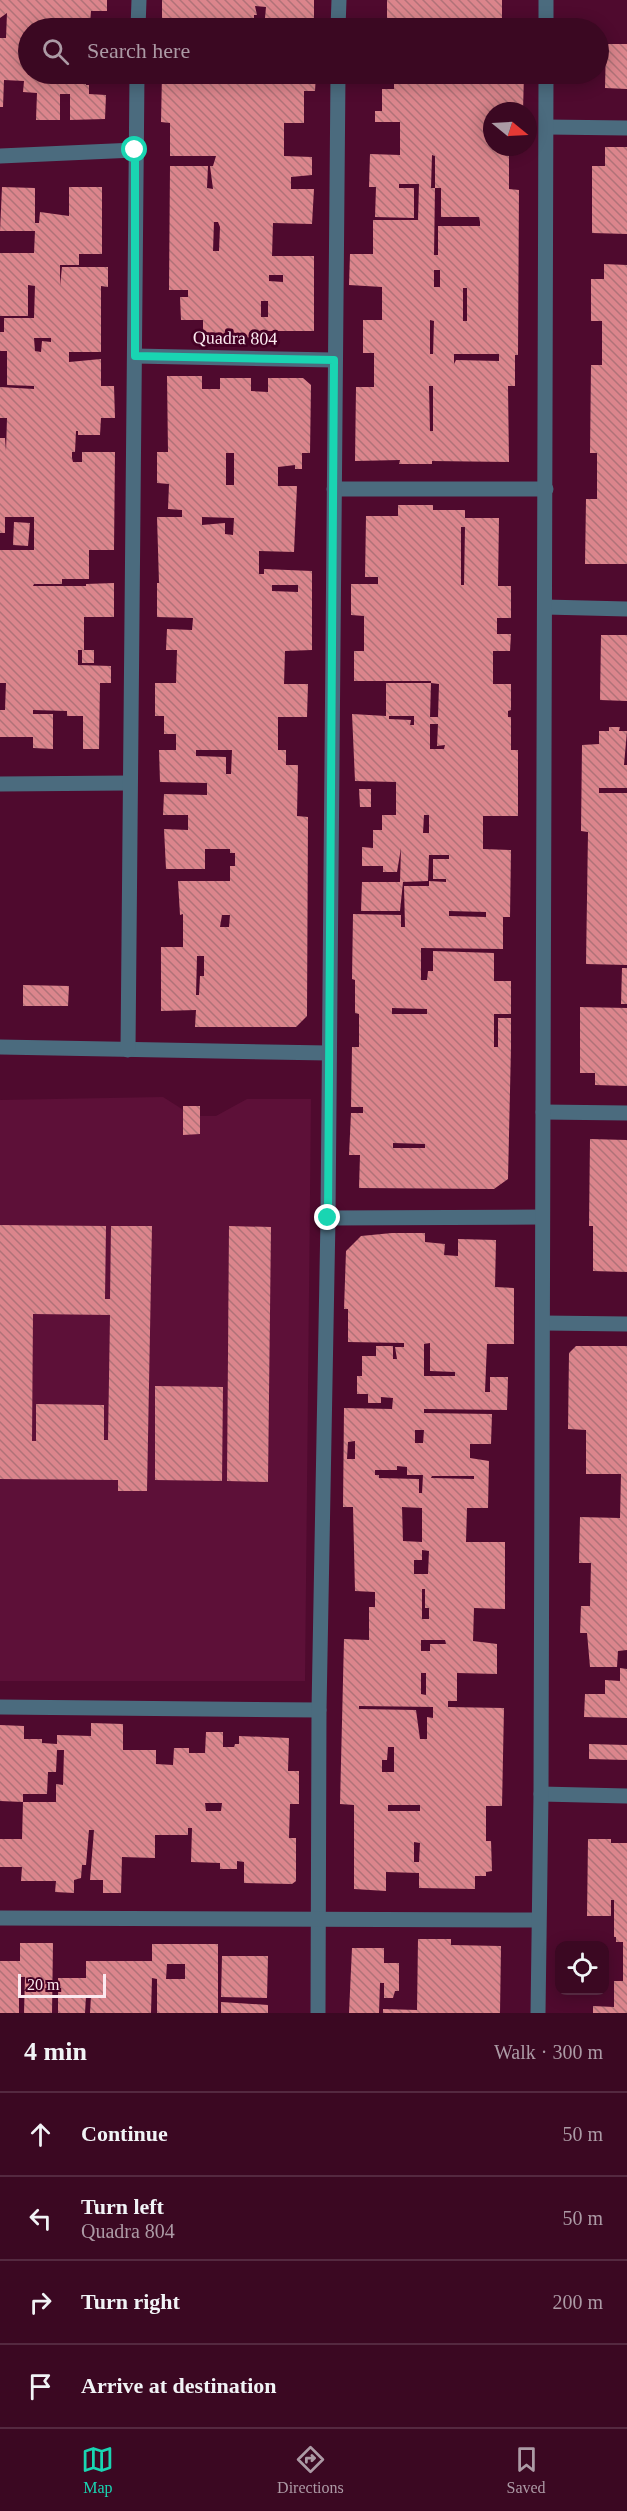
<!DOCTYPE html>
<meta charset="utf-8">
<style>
:root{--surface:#3b0822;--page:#42112a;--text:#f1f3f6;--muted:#ac9aa5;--line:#542940;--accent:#19d5b2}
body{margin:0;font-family:Georgia,serif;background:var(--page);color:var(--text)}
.controls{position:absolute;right:18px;bottom:18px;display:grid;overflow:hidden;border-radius:12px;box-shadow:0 3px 15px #0003}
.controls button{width:54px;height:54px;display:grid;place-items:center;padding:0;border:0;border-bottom:2px solid var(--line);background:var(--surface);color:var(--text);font:30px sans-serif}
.compass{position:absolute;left:483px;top:102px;width:54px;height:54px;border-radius:50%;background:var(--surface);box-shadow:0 3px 15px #0003;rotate:108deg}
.scale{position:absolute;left:18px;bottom:15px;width:88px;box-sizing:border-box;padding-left:6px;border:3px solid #fbe9ef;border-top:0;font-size:16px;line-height:21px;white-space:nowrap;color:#fbe9ef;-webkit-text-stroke:4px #440024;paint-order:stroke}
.stop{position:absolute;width:18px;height:18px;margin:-14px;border:4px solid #19d5b2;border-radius:50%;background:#fff}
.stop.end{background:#19d5b2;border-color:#fff;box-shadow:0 2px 6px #0008}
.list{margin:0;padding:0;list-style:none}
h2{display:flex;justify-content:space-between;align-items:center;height:78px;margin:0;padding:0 24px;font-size:26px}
h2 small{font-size:20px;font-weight:400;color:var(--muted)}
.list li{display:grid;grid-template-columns:39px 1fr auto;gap:18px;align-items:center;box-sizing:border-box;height:84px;padding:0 24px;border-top:2px solid var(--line)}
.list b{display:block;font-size:22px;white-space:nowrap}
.list p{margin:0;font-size:20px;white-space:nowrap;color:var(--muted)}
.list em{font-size:20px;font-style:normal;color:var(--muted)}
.icon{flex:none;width:33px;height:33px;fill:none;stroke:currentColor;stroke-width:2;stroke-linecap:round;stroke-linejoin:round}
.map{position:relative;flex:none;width:627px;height:2013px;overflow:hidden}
.search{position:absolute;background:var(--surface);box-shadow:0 3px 15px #0003;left:18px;right:18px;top:18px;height:66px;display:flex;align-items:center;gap:15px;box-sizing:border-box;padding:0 21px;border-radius:33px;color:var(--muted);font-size:22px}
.sheet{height:414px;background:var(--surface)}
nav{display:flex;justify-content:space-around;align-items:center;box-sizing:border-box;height:84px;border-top:2px solid var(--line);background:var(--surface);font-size:16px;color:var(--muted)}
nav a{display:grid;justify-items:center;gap:3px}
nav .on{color:var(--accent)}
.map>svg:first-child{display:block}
.built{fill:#5d1038}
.building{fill:url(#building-back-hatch);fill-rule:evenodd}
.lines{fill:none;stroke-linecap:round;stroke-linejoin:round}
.minor{stroke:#4b6b7e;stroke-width:15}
.tertiary{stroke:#4b6b7e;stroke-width:15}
.route{stroke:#19d5b2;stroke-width:8}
.labels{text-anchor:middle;stroke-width:6;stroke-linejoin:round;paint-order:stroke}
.street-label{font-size:18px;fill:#fbe9ef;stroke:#440024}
</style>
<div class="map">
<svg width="627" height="2013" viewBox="0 0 627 2013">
<defs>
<pattern id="building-back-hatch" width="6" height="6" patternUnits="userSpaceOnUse" patternTransform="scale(1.5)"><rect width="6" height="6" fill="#db858c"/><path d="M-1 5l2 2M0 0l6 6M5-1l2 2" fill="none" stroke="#b07278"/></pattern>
</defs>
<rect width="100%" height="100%" fill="#4f0a2e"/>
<path class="built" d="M 163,1097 L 193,1116 L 216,1116 L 247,1099 L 311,1099 L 305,1681 L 0,1681 L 0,1100 Z"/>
<g class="building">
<path d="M 0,0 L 107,0 L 107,11 L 91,11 L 90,24 L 70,24 L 70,28 L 28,28 L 28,74 L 106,74 L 106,80 L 86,79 L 86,85 L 89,85 L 89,94 L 106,95 L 105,119 L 70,120 L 70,94 L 60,94 L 60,120 L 36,120 L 37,93 L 23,92 L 24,81 L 4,80 L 3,107 L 0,107 L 0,38 L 6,38 L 7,13 L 0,18 Z"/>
<path d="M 162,0 L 314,0 L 314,19 L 265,18 L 266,7 L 255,6 L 257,15 L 254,15 L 254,24 L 314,25 L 314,28 L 162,28 Z"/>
<path d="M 387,0 L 502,0 L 502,28 L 359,28 L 359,23 L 399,23 L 399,18 L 387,18 Z"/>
<path d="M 606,44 L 627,44 L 627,89 L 605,88 Z"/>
<path d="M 162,74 L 316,74 L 315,91 L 304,91 L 304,123 L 284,123 L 284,156 L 312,157 L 312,175 L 291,177 L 291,189 L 314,189 L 312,224 L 273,223 L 272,256 L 314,256 L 314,331 L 268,331 L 268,337 L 203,338 L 203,320 L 181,320 L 180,297 L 188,297 L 188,290 L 169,290 L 170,166 L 208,166 L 207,188 L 213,189 L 210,166 L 213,166 L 216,156 L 170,156 L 170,123 L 161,122 ZM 214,222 L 218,222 L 220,227 L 219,251 L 213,251 ZM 269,275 L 283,275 L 283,282 L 269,281 ZM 261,301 L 268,301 L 268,317 L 261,317 Z"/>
<path d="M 394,74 L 524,74 L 523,111 L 492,111 L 492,147 L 509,147 L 509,189 L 519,190 L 518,355 L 515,355 L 515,386 L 508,386 L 509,462 L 432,461 L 432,464 L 399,464 L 400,460 L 355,461 L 356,387 L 374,387 L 374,353 L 363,353 L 363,320 L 382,320 L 382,287 L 349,285 L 350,254 L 373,254 L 373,220 L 418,220 L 419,184 L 399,184 L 399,188 L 414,188 L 414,218 L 375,217 L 376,187 L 369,187 L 370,154 L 400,155 L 400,122 L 375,122 L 375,111 L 382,111 L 382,89 L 394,89 ZM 432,155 L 435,156 L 435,188 L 441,188 L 441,217 L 479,217 L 480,222 L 480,226 L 438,226 L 438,255 L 434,255 L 435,188 L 431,188 ZM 434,270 L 440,270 L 440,287 L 434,287 ZM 463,288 L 467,288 L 467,321 L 463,321 ZM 430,320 L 434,321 L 433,354 L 430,354 ZM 454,354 L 499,354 L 499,361 L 456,360 L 454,364 ZM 429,386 L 433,386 L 433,431 L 430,431 Z"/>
<path d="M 605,147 L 627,147 L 627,234 L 592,233 L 592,166 L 605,166 Z"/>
<path d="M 2,187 L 35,188 L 35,223 L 39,223 L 40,212 L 69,216 L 69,187 L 102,187 L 102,254 L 79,254 L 79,265 L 60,265 L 60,286 L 62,267 L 108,267 L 108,287 L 101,286 L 101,352 L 69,352 L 69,362 L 101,359 L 101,386 L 114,386 L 115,418 L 101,418 L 100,435 L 78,435 L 78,431 L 76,431 L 75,452 L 72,452 L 72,458 L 73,462 L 82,462 L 82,452 L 115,452 L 114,550 L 89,550 L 89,579 L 62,579 L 62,584 L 34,584 L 33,586 L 86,586 L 86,584 L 114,583 L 114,617 L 84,617 L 84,650 L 78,650 L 78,665 L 111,666 L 111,683 L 100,683 L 99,749 L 83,749 L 83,716 L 67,716 L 67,711 L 33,710 L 33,714 L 53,714 L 53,749 L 33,748 L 33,737 L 0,737 L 0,710 L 5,710 L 6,683 L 0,683 L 0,550 L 34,550 L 34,517 L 5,517 L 5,533 L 0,533 L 0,438 L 5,438 L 6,451 L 7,418 L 0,418 L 0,387 L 34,389 L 34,386 L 7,385 L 7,351 L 0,351 L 0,332 L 4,332 L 4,318 L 34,318 L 35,286 L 28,285 L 28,316 L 0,316 L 0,253 L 34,253 L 35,231 L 0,231 ZM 34,338 L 51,338 L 51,342 L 42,341 L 41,352 L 35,351 Z"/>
<path d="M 604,264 L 627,265 L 627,564 L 585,564 L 586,499 L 597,499 L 597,453 L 590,453 L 591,365 L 602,365 L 602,321 L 591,321 L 591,279 L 604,279 Z"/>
<path d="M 167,376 L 202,376 L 202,389 L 220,389 L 220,378 L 251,378 L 251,391 L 268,392 L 268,378 L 303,378 L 311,385 L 310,453 L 302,453 L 302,469 L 295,469 L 295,465 L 278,467 L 278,486 L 297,486 L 294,552 L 259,551 L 259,574 L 264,574 L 264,569 L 312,571 L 312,650 L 285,651 L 284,684 L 308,684 L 307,717 L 278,717 L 278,750 L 286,750 L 286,765 L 298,765 L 297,816 L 308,817 L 307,1016 L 296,1027 L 195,1027 L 196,1010 L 161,1011 L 161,947 L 183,947 L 183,914 L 180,915 L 178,881 L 230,881 L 230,866 L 235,866 L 235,853 L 230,853 L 230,849 L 205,849 L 205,869 L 166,869 L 164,829 L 188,830 L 188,815 L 163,815 L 164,794 L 207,795 L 207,783 L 160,782 L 159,750 L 176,750 L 176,734 L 164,734 L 164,716 L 155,716 L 155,683 L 176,683 L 177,650 L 166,650 L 167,629 L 192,630 L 193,618 L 157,617 L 157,583 L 159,583 L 157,517 L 182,517 L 182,510 L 168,509 L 169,484 L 157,483 L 157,452 L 168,452 ZM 226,453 L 234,453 L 234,485 L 226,485 ZM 202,517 L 234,518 L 233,535 L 225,534 L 225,523 L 202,525 ZM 272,585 L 298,585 L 298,592 L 272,591 ZM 196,750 L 232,750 L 231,774 L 226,774 L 226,757 L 196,756 ZM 222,915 L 230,915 L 229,927 L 220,927 ZM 197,956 L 204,956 L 204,976 L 200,976 L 199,995 L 196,995 Z"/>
<path d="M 398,505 L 433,505 L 433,510 L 465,510 L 465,518 L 499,518 L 498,586 L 511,586 L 511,618 L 497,618 L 497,634 L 511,634 L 510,651 L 493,651 L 493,684 L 511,684 L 511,710 L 508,711 L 508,717 L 511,717 L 511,750 L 518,750 L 518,816 L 483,816 L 483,849 L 511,850 L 510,917 L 503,917 L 503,949 L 421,948 L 421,980 L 427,980 L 428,971 L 433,971 L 433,951 L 494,953 L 494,981 L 511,981 L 511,1014 L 494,1014 L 494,1047 L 498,1047 L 498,1018 L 511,1018 L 511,1047 L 508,1179 L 494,1189 L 359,1188 L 360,1155 L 349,1155 L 351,1113 L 363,1113 L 363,1107 L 351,1107 L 352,1047 L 359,1047 L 359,1014 L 355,1013 L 355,980 L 352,979 L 353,914 L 401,915 L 401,927 L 405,927 L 404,886 L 429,886 L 429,881 L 446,882 L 446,879 L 433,879 L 433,859 L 449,859 L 449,855 L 429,855 L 428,881 L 403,882 L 400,911 L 361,911 L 362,882 L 400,882 L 401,848 L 397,872 L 383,872 L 383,866 L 362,866 L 362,847 L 373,848 L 373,830 L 382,830 L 382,815 L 396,815 L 396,782 L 355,781 L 352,714 L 386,716 L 386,683 L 431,683 L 430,717 L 438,717 L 439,684 L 431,683 L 431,681 L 354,681 L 354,651 L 364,651 L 364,616 L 351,615 L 351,584 L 378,584 L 378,577 L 365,577 L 366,516 L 398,516 ZM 461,527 L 465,527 L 464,585 L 461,585 ZM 389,716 L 414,716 L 414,725 L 410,725 L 411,720 L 389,719 ZM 430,724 L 438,724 L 437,746 L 445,745 L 444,749 L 430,749 ZM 424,815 L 429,815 L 429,833 L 423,833 ZM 449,911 L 486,912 L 486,917 L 449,916 ZM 392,1008 L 427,1009 L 427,1014 L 392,1014 ZM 393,1143 L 425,1144 L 425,1148 L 393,1148 Z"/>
<path d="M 14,522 L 30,523 L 28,546 L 13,545 Z"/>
<path d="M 601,635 L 627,635 L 627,701 L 600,700 Z"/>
<rect x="82" y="650" width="12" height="13"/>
<path d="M 609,727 L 620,727 L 619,731 L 627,731 L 624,765 L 627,765 L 627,788 L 599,788 L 599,793 L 627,793 L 627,965 L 586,964 L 588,832 L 581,831 L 582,745 L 599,744 L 599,731 L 609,731 Z"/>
<path d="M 359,789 L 371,789 L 371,807 L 360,807 Z"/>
<path d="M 622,968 L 627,968 L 627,1004 L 621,1004 Z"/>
<path d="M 23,985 L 69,986 L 68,1006 L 23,1006 Z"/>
<path d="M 580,1007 L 627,1008 L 627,1086 L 595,1085 L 595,1073 L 580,1073 Z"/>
<path d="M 183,1106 L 200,1106 L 200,1134 L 183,1135 Z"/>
<path d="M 590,1139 L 627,1140 L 627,1272 L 593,1271 L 593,1226 L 589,1226 Z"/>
<path d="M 0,1225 L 106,1226 L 105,1299 L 110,1299 L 111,1226 L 152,1226 L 147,1491 L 118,1491 L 118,1480 L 0,1479 ZM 33,1314 L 110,1315 L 108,1440 L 104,1440 L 104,1405 L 36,1404 L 36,1441 L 32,1441 Z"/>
<path d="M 229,1226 L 271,1227 L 268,1482 L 227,1481 Z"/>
<path d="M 392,1233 L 425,1233 L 425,1242 L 445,1244 L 444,1255 L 458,1256 L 458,1239 L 496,1240 L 495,1287 L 514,1288 L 514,1344 L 487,1344 L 485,1392 L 490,1392 L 490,1377 L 508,1377 L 507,1410 L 424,1409 L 424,1413 L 492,1414 L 491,1444 L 470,1444 L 470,1458 L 489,1461 L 488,1508 L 467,1508 L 466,1542 L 505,1542 L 505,1609 L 474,1608 L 473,1641 L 497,1644 L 497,1674 L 457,1673 L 457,1701 L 448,1701 L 448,1707 L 504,1708 L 502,1806 L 486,1806 L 486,1841 L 491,1841 L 492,1871 L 486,1872 L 486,1876 L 475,1876 L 475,1889 L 419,1888 L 419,1873 L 386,1872 L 386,1891 L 354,1889 L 354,1805 L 340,1804 L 344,1639 L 369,1640 L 369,1607 L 375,1607 L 375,1592 L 355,1591 L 353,1507 L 343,1507 L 344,1408 L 392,1409 L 393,1398 L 381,1397 L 381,1403 L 368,1403 L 368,1394 L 357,1394 L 357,1376 L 362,1376 L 362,1356 L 376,1356 L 376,1346 L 393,1346 L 393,1359 L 397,1359 L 395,1347 L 404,1347 L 404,1343 L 348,1342 L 348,1309 L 344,1309 L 346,1251 L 361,1236 ZM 430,1343 L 430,1371 L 455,1372 L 455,1376 L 424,1376 L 424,1344 ZM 415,1430 L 424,1430 L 423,1443 L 415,1443 ZM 355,1441 L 355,1459 L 347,1459 L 348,1442 ZM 397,1466 L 407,1467 L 407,1475 L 423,1475 L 422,1493 L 419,1493 L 419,1479 L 379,1478 L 379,1475 L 375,1475 L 375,1470 L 397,1470 ZM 432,1476 L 474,1476 L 474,1479 L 431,1478 ZM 402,1507 L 422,1508 L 422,1542 L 403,1541 ZM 422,1550 L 429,1551 L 428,1574 L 414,1574 L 414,1560 L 422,1560 ZM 422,1589 L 425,1589 L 425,1608 L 429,1608 L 429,1619 L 422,1619 ZM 421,1640 L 445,1640 L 446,1644 L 430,1644 L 430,1651 L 421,1651 ZM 421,1673 L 426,1673 L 426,1695 L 421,1694 ZM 359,1706 L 433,1707 L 433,1718 L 427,1717 L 427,1739 L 420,1739 L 416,1710 L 359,1709 ZM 388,1747 L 394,1747 L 394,1772 L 382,1772 L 382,1760 L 387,1760 ZM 388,1805 L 420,1805 L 420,1811 L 388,1811 ZM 414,1842 L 420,1843 L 419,1862 L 414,1862 Z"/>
<path d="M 576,1346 L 627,1346 L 627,1650 L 618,1651 L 617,1667 L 590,1667 L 587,1633 L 580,1633 L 581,1606 L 590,1606 L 591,1563 L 579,1563 L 580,1517 L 620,1518 L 621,1474 L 586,1474 L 586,1430 L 568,1429 L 569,1353 Z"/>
<path d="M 155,1386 L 223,1387 L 222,1481 L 155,1480 Z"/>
<path d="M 620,1668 L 627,1669 L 627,1718 L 584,1717 L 585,1694 L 605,1694 L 605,1680 L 620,1681 Z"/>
<path d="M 91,1723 L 123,1724 L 123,1750 L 156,1750 L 156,1764 L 173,1765 L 174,1748 L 189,1748 L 189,1753 L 205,1753 L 206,1732 L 223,1732 L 223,1747 L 234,1747 L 235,1744 L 239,1744 L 239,1736 L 289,1738 L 288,1771 L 299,1771 L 299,1804 L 290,1804 L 289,1838 L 296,1838 L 296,1881 L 292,1884 L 244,1883 L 244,1862 L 237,1861 L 237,1869 L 220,1869 L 220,1863 L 191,1862 L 192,1828 L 188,1828 L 188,1835 L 155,1835 L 155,1858 L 122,1857 L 121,1893 L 103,1893 L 103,1880 L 90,1880 L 94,1830 L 89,1830 L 86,1865 L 82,1865 L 81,1878 L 74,1880 L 74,1893 L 55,1892 L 56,1881 L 21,1881 L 22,1867 L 0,1867 L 0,1839 L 22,1839 L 23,1802 L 56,1802 L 56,1784 L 63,1785 L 64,1750 L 57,1750 L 56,1772 L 48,1772 L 47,1794 L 23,1794 L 23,1802 L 0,1801 L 0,1725 L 24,1726 L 24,1739 L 42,1739 L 42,1743 L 57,1744 L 57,1735 L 91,1736 ZM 205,1803 L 222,1803 L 221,1811 L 206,1811 Z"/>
<path d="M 589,1744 L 627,1745 L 627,1760 L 589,1759 Z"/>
<path d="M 588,1839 L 611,1839 L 611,1843 L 627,1843 L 627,2013 L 593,2013 L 593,2006 L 614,2007 L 614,1981 L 623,1981 L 623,1942 L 616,1942 L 616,1937 L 614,1937 L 614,1900 L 611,1900 L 611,1916 L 587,1916 Z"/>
<path d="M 418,1939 L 451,1939 L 451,1945 L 501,1946 L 500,2013 L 383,2013 L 383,2009 L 417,2010 Z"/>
<path d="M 20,1943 L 53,1943 L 52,2013 L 24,2013 L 25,1977 L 19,1977 L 19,2013 L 0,2013 L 0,1961 L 20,1961 Z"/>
<path d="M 152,1944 L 218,1944 L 218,2013 L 157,2013 L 157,1979 L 152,1978 L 151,2013 L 90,2013 L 91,1996 L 86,1996 L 85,2013 L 58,2013 L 58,1978 L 86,1978 L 86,1961 L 152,1961 ZM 167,1964 L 185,1964 L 185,1979 L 166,1979 Z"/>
<path d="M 352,1948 L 384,1948 L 384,1963 L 399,1963 L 399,1991 L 395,1991 L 393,1998 L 384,1998 L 384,1983 L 380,1983 L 379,2013 L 349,2013 Z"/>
<path d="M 222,1956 L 268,1956 L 267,1998 L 221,1997 Z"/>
<path d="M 221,2002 L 268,2005 L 268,2013 L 221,2013 Z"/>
</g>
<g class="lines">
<g class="minor">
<path d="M 138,28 L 139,0"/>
<path d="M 338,28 L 339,0"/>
<path d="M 547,127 L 627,128"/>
<path d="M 0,156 L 135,150"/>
<path d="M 135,356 L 334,360"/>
<path d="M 334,489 L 546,489"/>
<path d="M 545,607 L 627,609"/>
<path d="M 0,784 L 129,783"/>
<path d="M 0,1047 L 328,1053"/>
<path d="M 128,1050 L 137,74"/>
<path d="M 543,1112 L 627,1113"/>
<path d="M 328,1218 L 541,1217"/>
<path d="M 0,1707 L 319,1710"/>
<path d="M 541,1794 L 627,1796"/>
<path d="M 318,2013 L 319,1710 L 328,1218 L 338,74"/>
</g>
<g class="tertiary">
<path d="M 546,0 L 546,28"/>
<path d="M 543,1323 L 627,1324"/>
<path d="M 0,1918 L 538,1920"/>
<path d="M 538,2013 L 541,1794 L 546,74"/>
</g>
</g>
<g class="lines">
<path class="route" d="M 135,150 L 135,356 L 334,360 L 328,1218"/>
</g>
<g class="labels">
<g class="street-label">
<text transform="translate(235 338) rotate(1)" y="6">Quadra 804</text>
</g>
</g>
</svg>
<div class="controls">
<button><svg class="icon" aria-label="locate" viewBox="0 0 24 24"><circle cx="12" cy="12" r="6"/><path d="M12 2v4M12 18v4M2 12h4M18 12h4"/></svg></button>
</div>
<svg class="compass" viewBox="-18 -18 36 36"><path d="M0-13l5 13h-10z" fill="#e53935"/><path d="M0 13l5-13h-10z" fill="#ac9aa5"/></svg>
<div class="scale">20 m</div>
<div class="stop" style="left:135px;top:150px"></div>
<div class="stop end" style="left:328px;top:1218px"></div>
<div class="search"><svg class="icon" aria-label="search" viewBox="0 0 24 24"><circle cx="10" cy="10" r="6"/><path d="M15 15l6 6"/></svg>Search here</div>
</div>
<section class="sheet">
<h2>4 min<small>Walk · 300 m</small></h2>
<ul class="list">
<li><svg class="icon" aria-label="ahead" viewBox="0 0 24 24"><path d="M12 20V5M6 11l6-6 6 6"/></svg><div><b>Continue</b></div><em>50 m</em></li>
<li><svg class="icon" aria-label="left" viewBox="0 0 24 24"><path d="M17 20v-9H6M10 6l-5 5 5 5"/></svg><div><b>Turn left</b><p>Quadra 804</p></div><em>50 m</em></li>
<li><svg class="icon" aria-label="right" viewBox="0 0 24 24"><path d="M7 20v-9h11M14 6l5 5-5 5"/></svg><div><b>Turn right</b></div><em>200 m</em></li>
<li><svg class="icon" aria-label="arrive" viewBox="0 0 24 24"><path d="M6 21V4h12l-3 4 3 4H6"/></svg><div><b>Arrive at destination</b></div></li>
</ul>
</section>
<nav>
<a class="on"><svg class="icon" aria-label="map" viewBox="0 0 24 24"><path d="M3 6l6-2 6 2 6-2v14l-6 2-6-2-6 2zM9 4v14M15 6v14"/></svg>Map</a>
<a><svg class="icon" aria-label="directions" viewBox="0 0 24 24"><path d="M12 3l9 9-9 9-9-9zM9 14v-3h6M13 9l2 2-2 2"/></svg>Directions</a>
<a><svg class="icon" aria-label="saved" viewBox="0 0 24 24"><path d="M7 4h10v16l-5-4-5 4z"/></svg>Saved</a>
</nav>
